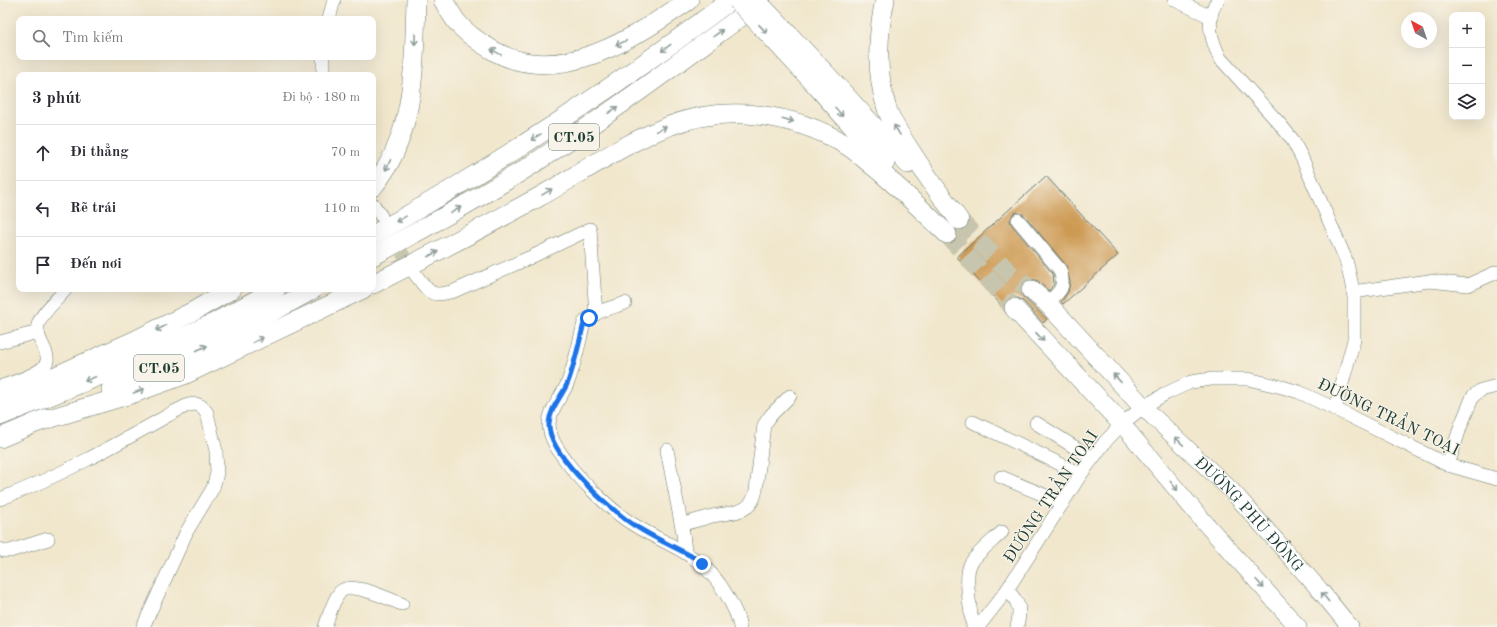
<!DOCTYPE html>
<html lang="vi">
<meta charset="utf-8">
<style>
:root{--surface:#fff;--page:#f2f2f3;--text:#2b2b33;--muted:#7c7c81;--line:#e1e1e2}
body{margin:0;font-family:"Old Standard TT",serif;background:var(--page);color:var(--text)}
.controls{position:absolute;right:12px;top:12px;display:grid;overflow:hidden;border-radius:8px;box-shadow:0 4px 16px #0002}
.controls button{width:36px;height:36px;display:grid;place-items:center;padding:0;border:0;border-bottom:1px solid var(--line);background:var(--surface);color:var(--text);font:20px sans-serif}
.compass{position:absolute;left:1401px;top:12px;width:36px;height:36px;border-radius:50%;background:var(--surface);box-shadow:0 4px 16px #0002;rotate:320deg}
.stop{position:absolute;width:12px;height:12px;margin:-9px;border:3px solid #1a73e8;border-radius:50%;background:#fff}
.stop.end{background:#1a73e8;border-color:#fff;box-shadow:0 1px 4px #0008}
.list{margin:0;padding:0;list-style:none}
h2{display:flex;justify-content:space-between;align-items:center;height:52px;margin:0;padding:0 16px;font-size:17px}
h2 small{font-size:13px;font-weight:400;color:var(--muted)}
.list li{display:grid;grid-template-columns:26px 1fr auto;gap:12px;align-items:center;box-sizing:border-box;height:56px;padding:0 16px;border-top:1px solid var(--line)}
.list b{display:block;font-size:15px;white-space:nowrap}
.list em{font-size:13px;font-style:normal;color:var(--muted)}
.icon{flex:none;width:22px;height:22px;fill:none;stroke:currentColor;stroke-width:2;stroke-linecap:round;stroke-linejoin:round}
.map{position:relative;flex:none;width:1497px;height:627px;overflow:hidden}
.search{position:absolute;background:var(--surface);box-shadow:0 4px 16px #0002;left:16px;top:16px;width:360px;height:44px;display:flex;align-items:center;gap:10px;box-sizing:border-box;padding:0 14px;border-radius:8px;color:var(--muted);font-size:15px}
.panel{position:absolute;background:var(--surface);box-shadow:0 4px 16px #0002;left:16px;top:72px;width:360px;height:220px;border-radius:8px}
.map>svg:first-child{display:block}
.building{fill:#cd9a53}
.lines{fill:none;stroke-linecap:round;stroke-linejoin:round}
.minor-tunnel{stroke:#c7c5ae;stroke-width:13;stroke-dasharray:13 6;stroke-linecap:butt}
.highway-tunnel{stroke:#c7c5ae;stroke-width:19;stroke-dasharray:19 10;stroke-linecap:butt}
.minor-casing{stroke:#68786a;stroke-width:14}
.major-casing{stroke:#68786a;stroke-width:18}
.highway-casing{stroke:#68786a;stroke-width:20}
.minor{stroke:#fff;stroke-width:13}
.major{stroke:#fff;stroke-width:17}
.highway{stroke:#fff;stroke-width:19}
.highway-bridge-casing{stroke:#68786a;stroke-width:20;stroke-linecap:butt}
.highway-bridge{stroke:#fff;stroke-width:19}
.oneway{stroke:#8f9e9a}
.route{stroke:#1a73e8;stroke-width:5}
.labels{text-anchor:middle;stroke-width:3;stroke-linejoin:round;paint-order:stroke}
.shield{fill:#f7f3e8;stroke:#60746a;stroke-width:1}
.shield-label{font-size:15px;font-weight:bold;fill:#1f3d34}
.street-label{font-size:16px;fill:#1f3d34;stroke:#f7f3e8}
</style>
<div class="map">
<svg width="1497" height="627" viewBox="0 0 1497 627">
<rect width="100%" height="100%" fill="#f7f3e8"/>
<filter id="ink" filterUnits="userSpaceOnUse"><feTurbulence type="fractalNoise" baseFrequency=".025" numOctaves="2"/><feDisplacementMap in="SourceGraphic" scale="8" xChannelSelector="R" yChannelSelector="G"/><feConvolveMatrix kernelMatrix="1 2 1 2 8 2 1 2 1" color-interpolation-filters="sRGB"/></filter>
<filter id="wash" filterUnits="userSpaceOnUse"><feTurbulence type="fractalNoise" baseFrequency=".012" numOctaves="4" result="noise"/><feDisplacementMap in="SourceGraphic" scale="16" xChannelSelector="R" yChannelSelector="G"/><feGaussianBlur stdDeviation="0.9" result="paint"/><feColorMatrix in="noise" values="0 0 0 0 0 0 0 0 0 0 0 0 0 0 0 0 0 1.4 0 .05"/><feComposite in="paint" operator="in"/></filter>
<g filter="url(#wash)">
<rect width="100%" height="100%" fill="#f1e7cd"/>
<g id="blocks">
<path class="building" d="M 1046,176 L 1118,255 L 1063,304 L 1061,302 L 1068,292 L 1070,282 L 1066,265 L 1024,215 L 1017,212 L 1013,214 L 1010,221 L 1012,225 L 1053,274 L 1054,284 L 1049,291 L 1038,281 L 1032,279 L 1027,280 L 1023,283 L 1020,288 L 1021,294 L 1024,298 L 1047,319 L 1043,323 L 1022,300 L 1018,298 L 1012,297 L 1007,300 L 1003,307 L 957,257 Z"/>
</g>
</g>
<g filter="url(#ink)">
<use href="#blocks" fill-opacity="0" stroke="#68786a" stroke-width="1"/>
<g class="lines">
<path class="minor-tunnel" d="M 392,236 L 414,273"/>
<g class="highway-tunnel">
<path d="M 959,220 L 1011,275 L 1031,290"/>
<path d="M 947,234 L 1014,308"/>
</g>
<defs>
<g id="minor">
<path d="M 1175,0 L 1211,17"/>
<path d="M 1218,0 C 1205,17 1211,40 1220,58 L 1279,123 L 1292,139 L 1302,158 L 1346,260 L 1351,281 L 1354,297 L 1354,340 L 1335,409"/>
<path d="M 329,19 L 334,0"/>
<path d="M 323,75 L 323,57"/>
<path d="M 373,204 L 381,216"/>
<path d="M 1018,220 L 1060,270 C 1066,288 1060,292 1047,303"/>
<path d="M 415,274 C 430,293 430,298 454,291 L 531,257 L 590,229 L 596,314"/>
<path d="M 1353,292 L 1429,281 L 1468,285 L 1497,272"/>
<path d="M 625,303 C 612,308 593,311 584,323 C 579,343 575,363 568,382 C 563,395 550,409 549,423 C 549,438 558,450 566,461 C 580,480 606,505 625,519 C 663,546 700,549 726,594 C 732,604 738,615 740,627"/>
<path d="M 0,342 L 38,332"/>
<path d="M 0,387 C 11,383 45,373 47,361 C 48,356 45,350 43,346 C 40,339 36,333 38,325 C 41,313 58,299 66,289"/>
<path d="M 973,422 L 1081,474"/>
<path d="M 1036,423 L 1092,458"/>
<path d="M 667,450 L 683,533 L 685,552"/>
<path d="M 1448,465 L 1461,425 L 1473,396 L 1481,390 L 1497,386"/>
<path d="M 1001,477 L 1063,503"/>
<path d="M 0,499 C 61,476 117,444 174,412 L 188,405 L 196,404 L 201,406 L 204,409 L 207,413 L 216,451 L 217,473 L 213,488 L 187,531 L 143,627"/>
<path d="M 682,524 C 692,522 702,519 712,516 C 731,512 752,515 756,490 L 764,425 L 771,415 L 790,396"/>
<path d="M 0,549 L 4,551 L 10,551 L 48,539"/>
<path d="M 1007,590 C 1020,603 1021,609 1017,627"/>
<path d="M 325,627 C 329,616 332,602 340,592 C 351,580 388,599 402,604"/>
<path d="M 973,627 C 971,612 964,579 970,565 C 975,554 993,541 1002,532"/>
<path d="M 978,627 L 1007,590 L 1081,474 L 1105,442 L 1122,424 L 1143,407 L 1167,393 L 1191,382 L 1211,379 L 1248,379 L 1282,387 L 1299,392 L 1335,409 L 1448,465 L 1497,479"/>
</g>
<g id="major">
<path id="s1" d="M 1143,407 L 1231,490 L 1319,589 L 1350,627"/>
<path d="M 1122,424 L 1198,515 L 1298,627"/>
</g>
<g id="highway">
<path d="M 443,0 C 447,7 451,14 456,21 C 466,34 480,43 494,51 C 561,88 635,37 689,0"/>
<path d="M 885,0 C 877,36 876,74 887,109 C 892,123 900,135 908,147 C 924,172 941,196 959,220"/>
<path d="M 825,73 L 908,164"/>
<path d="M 814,83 L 885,163"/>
<path d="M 373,187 C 416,135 414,64 416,0"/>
<path d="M 373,235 C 498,165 617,86 731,0"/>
<path d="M 373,256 C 428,226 483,196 536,162 C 613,112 687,56 761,2"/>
<path d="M 373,284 C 429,256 484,227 539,197 C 582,173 622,144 669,126 C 725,104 794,113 846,145 C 855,150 863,158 872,165 C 898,186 922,210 947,234"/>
<path d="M 1031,290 L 1047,303 L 1143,407"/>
<path d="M 1014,308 L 1122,424"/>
<path d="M 111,389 L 222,339 L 314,289"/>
<path d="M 0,401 L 134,341 L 194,311 L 232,289"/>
<path d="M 0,416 L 99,376 L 212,324 L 276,289"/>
<path d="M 35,423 L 131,394 L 186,374 L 363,289"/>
<path d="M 0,438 L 47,418"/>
</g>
</defs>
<use href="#minor" class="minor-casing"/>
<use href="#major" class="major-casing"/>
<use href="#highway" class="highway-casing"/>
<use href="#minor" class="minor"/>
<use href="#major" class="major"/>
<use href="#highway" class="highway"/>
<defs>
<g id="highway-bridge">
<path d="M 737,0 L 814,83"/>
<path d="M 756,0 L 825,73"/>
</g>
</defs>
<use href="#highway-bridge" class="highway-bridge-casing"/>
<use href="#highway-bridge" class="highway-bridge"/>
</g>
<defs><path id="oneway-shaft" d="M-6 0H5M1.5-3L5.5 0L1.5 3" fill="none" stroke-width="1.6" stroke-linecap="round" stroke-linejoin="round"/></defs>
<g class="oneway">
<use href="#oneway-shaft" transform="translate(763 29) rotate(47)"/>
<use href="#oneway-shaft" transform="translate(718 33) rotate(-36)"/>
<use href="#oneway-shaft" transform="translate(415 39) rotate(92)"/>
<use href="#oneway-shaft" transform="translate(621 43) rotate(155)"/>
<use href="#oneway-shaft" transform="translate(666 48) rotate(144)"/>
<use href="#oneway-shaft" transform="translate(496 52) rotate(-151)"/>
<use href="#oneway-shaft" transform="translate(613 110) rotate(-35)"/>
<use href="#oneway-shaft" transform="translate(839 112) rotate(49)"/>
<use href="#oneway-shaft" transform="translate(788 120) rotate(16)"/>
<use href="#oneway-shaft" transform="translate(661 129) rotate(-25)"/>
<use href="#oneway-shaft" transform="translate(897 130) rotate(-121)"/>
<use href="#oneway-shaft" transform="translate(536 137) rotate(148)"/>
<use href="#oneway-shaft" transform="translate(388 165) rotate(116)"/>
<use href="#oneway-shaft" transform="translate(547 192) rotate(-31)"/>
<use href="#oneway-shaft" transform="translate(456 210) rotate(-31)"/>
<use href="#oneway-shaft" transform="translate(401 219) rotate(151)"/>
<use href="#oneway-shaft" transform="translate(433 254) rotate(-27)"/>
<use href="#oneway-shaft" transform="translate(161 328) rotate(153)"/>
<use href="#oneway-shaft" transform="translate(1040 337) rotate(47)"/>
<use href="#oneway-shaft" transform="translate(258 340) rotate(-26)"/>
<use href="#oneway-shaft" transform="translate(202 348) rotate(-24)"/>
<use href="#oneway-shaft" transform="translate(1117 378) rotate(-133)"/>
<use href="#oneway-shaft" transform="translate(90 379) rotate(158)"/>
<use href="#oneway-shaft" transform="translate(139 391) rotate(-20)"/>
<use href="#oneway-shaft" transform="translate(1179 441) rotate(-136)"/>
<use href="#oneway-shaft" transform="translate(1174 486) rotate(51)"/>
<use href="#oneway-shaft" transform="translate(1260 584) rotate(48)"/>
<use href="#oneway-shaft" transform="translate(1325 597) rotate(-129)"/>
</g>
</g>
<g class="lines" filter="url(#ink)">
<path class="route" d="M 589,318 L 584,323 C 579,343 575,363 568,382 C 563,395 550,408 549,423 C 547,452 602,501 624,518 C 645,535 672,545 695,558 L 702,564"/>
</g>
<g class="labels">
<g class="shield">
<rect x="549" y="124" width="50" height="26" rx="3"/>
<rect x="134" y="355" width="50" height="26" rx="3"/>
</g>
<g class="shield-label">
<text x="574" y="142">CT.05</text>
<text x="159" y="373">CT.05</text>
</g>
<g class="street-label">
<text transform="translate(1389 416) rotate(26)" y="6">ĐƯỜNG TRẦN TOẠI</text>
<text transform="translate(1050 496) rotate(-56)" y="6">ĐƯỜNG TRẦN TOẠI</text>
<text dy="6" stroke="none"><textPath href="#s1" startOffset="151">ĐƯỜNG PHÙ ĐỔNG</textPath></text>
</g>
</g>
</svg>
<div class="controls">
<button>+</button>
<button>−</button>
<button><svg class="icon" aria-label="layers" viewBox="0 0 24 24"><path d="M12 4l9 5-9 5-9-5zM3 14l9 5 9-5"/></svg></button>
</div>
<svg class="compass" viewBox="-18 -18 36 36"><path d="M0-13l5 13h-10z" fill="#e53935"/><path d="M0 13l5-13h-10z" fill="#7c7c81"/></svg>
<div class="stop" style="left:589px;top:318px"></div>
<div class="stop end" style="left:702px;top:564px"></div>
<div class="search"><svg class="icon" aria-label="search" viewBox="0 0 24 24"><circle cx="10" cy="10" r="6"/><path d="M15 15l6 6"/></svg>Tìm kiếm</div>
<section class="panel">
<h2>3 phút<small>Đi bộ · 180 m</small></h2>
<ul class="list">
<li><svg class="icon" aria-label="ahead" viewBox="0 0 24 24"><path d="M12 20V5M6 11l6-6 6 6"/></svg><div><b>Đi thẳng</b></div><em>70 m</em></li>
<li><svg class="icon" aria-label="left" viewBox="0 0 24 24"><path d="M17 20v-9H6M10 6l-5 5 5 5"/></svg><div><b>Rẽ trái</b></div><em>110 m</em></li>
<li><svg class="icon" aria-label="arrive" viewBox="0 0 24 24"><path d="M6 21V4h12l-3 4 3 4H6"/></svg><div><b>Đến nơi</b></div></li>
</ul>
</section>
</div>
